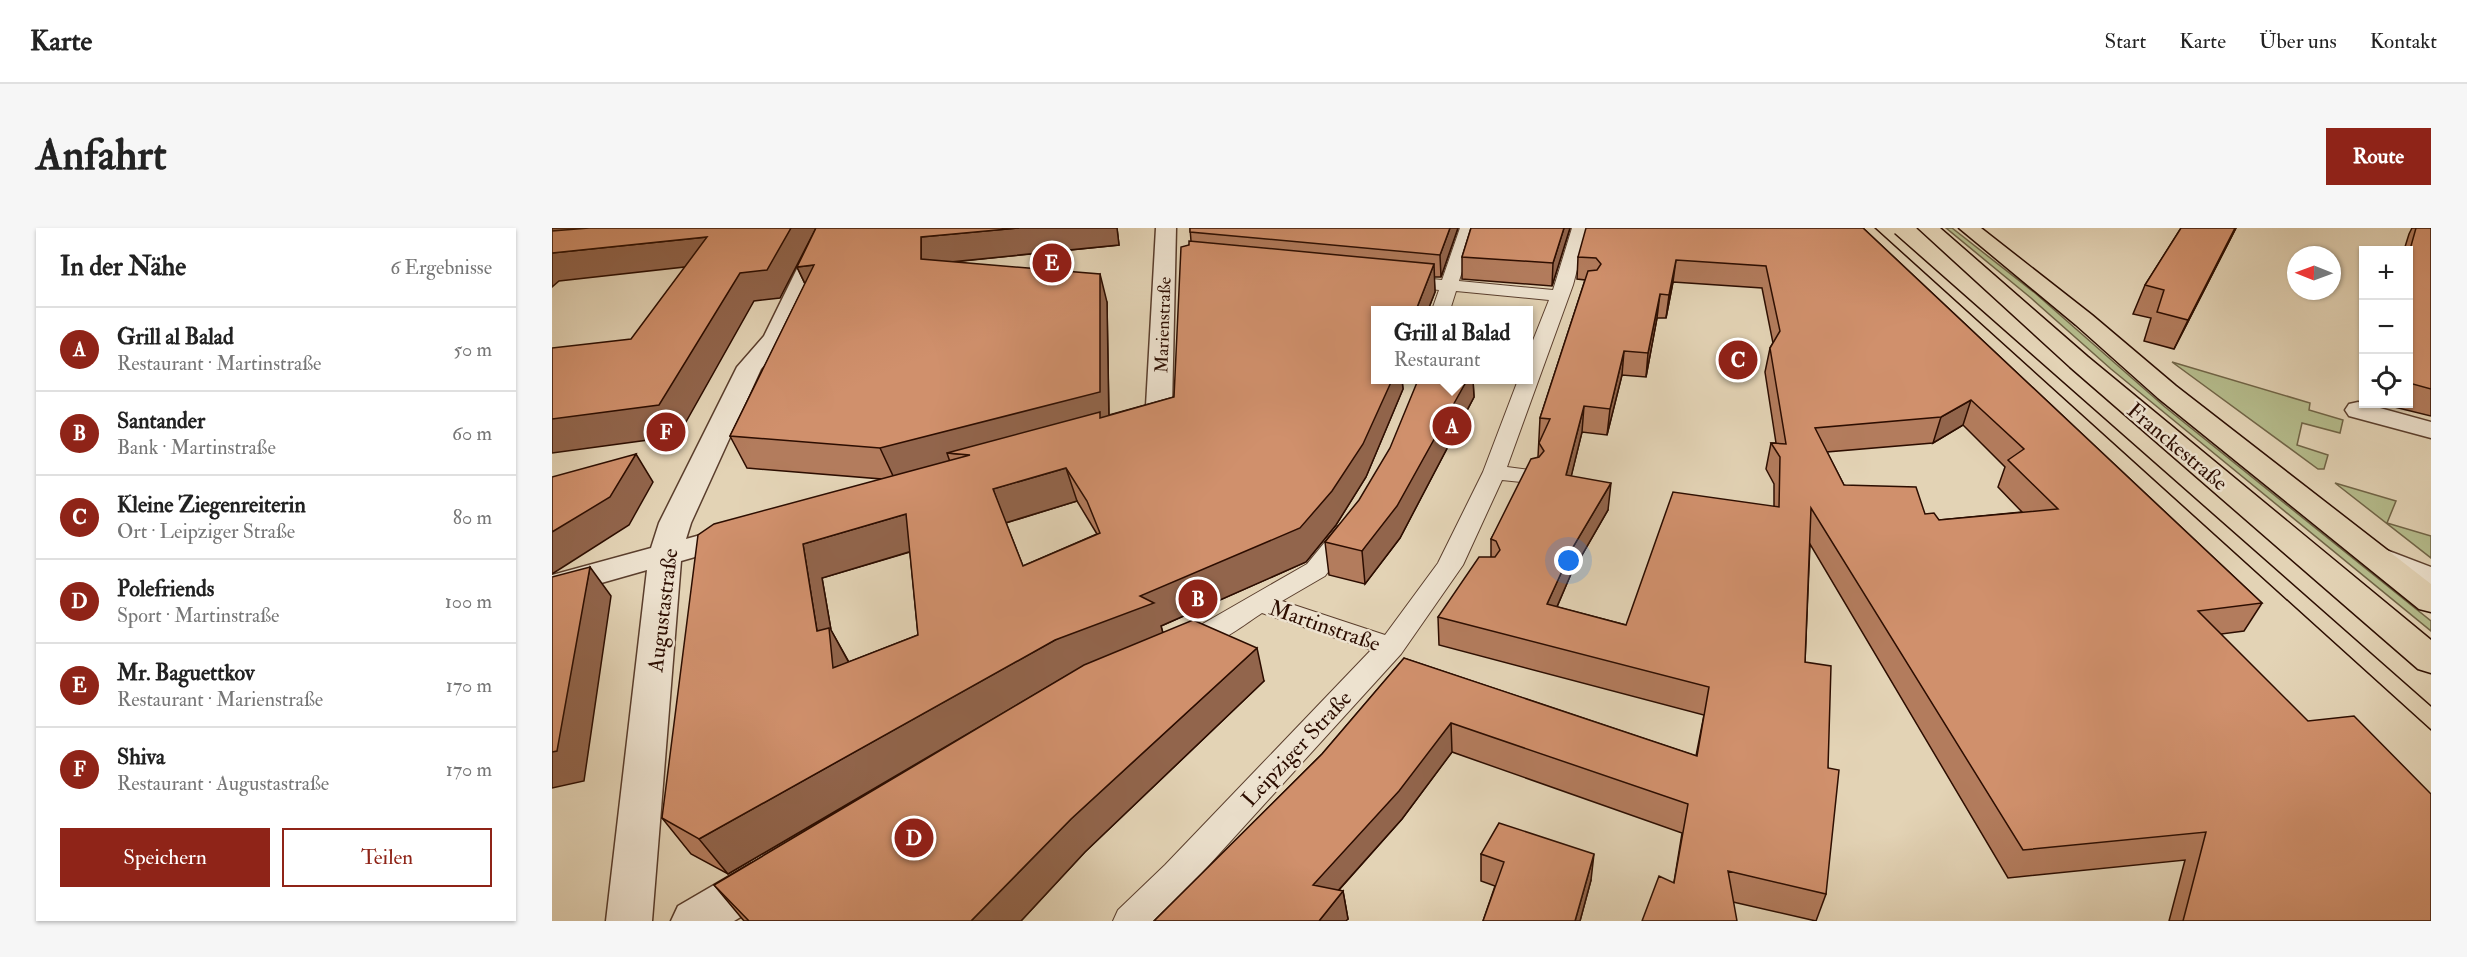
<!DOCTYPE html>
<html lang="de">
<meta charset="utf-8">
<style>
:root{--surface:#fff;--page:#f6f6f6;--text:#222;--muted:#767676;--line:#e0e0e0;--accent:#8f2418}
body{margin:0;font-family:"IM FELL Double Pica",serif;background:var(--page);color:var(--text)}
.controls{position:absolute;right:18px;top:18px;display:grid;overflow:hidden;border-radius:0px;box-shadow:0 2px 4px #0004}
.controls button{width:54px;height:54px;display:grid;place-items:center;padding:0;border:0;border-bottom:2px solid var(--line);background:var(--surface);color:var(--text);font:30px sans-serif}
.compass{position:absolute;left:1735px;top:18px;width:54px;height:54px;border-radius:50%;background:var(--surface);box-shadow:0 2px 4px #0004;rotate:271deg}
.you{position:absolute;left:1017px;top:333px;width:21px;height:21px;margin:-15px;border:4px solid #fff;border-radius:50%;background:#1a73e8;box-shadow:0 0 0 9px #1a73e833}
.badge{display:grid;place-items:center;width:39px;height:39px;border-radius:50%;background:var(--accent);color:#fff;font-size:20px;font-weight:700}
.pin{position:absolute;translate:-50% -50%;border:3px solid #fff;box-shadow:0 2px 6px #0006}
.popup{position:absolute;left:819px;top:78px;width:162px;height:78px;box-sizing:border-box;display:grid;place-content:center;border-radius:0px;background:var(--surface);filter:drop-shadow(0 2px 4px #0005);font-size:20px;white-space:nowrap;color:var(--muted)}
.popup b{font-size:22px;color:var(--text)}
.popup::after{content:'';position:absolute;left:50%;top:100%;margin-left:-12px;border:12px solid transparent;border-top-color:var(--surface)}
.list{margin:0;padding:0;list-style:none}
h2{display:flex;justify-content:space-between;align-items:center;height:78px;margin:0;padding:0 24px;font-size:26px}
h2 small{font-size:20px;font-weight:400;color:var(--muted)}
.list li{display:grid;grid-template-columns:39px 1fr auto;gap:18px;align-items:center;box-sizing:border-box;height:84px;padding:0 24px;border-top:2px solid var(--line)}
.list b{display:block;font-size:22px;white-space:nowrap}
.list p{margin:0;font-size:20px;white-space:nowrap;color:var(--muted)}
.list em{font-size:20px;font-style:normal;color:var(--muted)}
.actions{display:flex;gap:12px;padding:18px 24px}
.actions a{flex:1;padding:14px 0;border:2px solid var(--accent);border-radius:0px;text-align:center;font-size:21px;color:var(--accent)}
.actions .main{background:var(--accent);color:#fff}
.icon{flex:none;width:33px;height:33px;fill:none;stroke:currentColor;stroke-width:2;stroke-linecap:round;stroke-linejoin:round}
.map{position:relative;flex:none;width:1879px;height:693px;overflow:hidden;border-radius:0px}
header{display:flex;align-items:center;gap:36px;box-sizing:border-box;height:84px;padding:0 30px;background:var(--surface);border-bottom:2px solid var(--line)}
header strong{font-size:28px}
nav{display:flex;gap:33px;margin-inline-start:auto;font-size:21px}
.intro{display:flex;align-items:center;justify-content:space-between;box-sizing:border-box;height:144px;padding:0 36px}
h1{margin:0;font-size:42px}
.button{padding:15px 27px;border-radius:0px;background:var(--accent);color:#fff;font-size:21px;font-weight:700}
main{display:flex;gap:36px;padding:0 36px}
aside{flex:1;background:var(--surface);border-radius:0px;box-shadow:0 2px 4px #0004}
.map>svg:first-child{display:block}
.green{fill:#b5bc8c;stroke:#706446;stroke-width:1.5}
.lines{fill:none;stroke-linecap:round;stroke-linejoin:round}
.pedestrian-casing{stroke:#5a3e2d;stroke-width:2}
.minor-casing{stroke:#5a3e2d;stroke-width:3}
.primary-casing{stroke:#2c0d00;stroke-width:3}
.pedestrian{fill:#ede2cf;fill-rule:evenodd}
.minor{fill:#ede2cf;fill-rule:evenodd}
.primary{fill:#e3d3b5;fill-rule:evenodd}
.tram{stroke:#2c0d00;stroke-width:1.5}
.wall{fill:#b37c5d;stroke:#2c0d00;stroke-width:1.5;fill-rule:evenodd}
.shaded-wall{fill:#92654c;stroke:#2c0d00;stroke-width:1.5}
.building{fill:#d0906c;stroke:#2c0d00;stroke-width:1.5;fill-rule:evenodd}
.labels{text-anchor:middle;stroke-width:5;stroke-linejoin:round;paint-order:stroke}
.far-street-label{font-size:18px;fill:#2c0d00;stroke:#ede2cf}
.street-label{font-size:22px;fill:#2c0d00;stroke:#ede2cf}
</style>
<header>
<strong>Karte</strong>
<nav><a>Start</a><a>Karte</a><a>Über uns</a><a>Kontakt</a></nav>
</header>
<div class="intro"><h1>Anfahrt</h1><a class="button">Route</a></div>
<main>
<aside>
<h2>In der Nähe<small>6 Ergebnisse</small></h2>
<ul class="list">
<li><span class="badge">A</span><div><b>Grill al Balad</b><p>Restaurant · Martinstraße</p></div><em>50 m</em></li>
<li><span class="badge">B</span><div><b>Santander</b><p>Bank · Martinstraße</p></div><em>60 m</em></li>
<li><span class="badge">C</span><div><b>Kleine Ziegenreiterin</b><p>Ort · Leipziger Straße</p></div><em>80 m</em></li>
<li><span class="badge">D</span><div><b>Polefriends</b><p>Sport · Martinstraße</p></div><em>100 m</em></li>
<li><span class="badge">E</span><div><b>Mr. Baguettkov</b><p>Restaurant · Marienstraße</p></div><em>170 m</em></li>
<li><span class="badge">F</span><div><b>Shiva</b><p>Restaurant · Augustastraße</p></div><em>170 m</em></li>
</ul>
<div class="actions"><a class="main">Speichern</a><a>Teilen</a></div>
</aside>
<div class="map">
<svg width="1879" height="693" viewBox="0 0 1879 693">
<rect width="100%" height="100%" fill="#e3d3b5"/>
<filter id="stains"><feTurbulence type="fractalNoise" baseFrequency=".00333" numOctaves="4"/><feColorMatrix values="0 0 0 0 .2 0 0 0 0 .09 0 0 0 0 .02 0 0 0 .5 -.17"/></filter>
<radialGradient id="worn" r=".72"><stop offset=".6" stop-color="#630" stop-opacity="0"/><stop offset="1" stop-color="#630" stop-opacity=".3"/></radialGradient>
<g class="green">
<path d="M 1394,0 L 1400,0 L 1483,65 L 1613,179 L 1879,393 L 1879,403 L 1559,141 L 1479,70 Z"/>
<path d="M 1620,134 L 1758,175 L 1757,182 L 1791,192 L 1788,205 L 1750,195 L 1745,217 L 1776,227 L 1772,241 L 1766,241 Z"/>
<path d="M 1783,255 L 1844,273 L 1835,295 L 1879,308 L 1879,330 Z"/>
</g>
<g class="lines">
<defs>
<path id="pedestrian" d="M 908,0 L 924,0 L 907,53 L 1001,62 L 1020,0 L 1036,0 L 1021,57 L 955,239 L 986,243 L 989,248 L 986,253 L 978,255 L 950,252 L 911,337 L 849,426 L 637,659 L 603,693 L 561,693 L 566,682 L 613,637 L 819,422 L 710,385 C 691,397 663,422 640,416 L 636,409 L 640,402 L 755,336 L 786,298 L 795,296 L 804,298 L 807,303 L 773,348 L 730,373 L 833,407 L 886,335 L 931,244 L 966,152 L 976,152 L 976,125 L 997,72 L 904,63 L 898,82 L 880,82 L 887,62 L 843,57 L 841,53 L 843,49 L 849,48 L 890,52 Z"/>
<g id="minor">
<path d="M 265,0 L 285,0 L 235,111 L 209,141 L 139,295 L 134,311 L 188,296 L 199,299 L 204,306 L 199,313 L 129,333 L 100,693 L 54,693 L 95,342 L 0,369 L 0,347 L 99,320 L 107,295 L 185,139 L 212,108 Z"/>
<path d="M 604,0 L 624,0 L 620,178 L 611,199 L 579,207 L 569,205 L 565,199 L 569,193 L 590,188 L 594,178 Z"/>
<path d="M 1806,174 L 1879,194 L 1879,210 L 1797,188 L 1793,182 L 1797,176 Z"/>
<path d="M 1829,320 L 1879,339 L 1879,363 L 1818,337 L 1813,330 L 1818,323 Z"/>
<path d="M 214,631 L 230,636 L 236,650 L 230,664 L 182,693 L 119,693 L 126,678 L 198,636 Z"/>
</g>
<g id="primary">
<path d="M 1366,0 L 1388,0 L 1536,129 L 1879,412 L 1879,445 L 1866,441 L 1518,139 Z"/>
<path d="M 1407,0 L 1429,0 L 1540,87 L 1624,158 L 1879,356 L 1879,384 L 1867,381 L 1606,170 L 1524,97 Z"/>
</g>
</defs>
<use href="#pedestrian" class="pedestrian-casing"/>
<use href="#minor" class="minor-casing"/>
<use href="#primary" class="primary-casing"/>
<use href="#pedestrian" class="pedestrian"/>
<use href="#minor" class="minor"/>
<use href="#primary" class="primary"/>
<g class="tram">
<path d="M 1323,0 L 1879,502"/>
<path d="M 1343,6 L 1879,478"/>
</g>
</g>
<g class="wall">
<path d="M 264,0 L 565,0 L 567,17 L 401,34 L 555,74 L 557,187 L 622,169 L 637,17 L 639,13 L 638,0 L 906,0 L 889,49 L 882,49 L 883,64 L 876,82 L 824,82 L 850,152 L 851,161 L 814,249 L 784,297 L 754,334 L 609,398 L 611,405 L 712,453 L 533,624 L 469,693 L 192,693 L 162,657 L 473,472 L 176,646 L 139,626 L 110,590 L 329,251 L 195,240 L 178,208 L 253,56 L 245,39 ZM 525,273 L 545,306 L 471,338 L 454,295 ZM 358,324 L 366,407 L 297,434 L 279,402 L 270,350 Z"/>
<path d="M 919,0 L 1018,0 L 1000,58 L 910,51 L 910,29 Z"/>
<path d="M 1311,0 L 1710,375 L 1692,403 L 1669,406 L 1879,693 L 1617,693 L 1633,632 L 1456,650 L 1258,316 L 1253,434 L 1276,540 L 1274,666 L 1264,693 L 1181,674 L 1122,654 L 1130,605 L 900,524 L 850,591 L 787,662 L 791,663 L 796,691 L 602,693 L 770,526 L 852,430 L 1144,528 L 1152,487 L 887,417 L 886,389 L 939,329 L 939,311 L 986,229 L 988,190 L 1033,52 L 1025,51 L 1026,29 ZM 1121,54 L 1210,60 L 1221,115 L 1218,120 L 1213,144 L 1224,215 L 1219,215 L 1214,241 L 1222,256 L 1222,278 L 1074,397 L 1005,379 L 1019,346 L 1056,282 L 1019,248 L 1030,204 L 1055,207 L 1070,147 L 1094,149 L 1105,90 L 1114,90 ZM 1411,197 L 1453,239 L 1446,259 L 1470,284 L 1387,292 L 1292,257 L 1275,224 L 1381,215 Z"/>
<path d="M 1629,0 L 1684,0 L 1622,121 L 1592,113 L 1599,90 L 1581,86 L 1593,57 Z"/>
<path d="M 1860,0 L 1879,0 L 1879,188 L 1830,176 L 1857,176 L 1857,22 L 1852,22 L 1857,6 Z"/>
<path d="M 915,152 L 921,152 L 922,169 L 848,310 L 813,356 L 777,347 L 773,314 Z"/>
<path d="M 1812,160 L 1812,171 L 1809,170 Z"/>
<path d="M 929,626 L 1039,652 L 1028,693 L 931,693 L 943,658 L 929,653 Z"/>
</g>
<g class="shaded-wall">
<path d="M 0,0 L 156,0 L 0,15 Z"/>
<path d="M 239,0 L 264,0 L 228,70 L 202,73 L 126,208 L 0,225 L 0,191 Z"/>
<path d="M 467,0 L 565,0 L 567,17 L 378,36 L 369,31 L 369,9 Z"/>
<path d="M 898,0 L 906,0 L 889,49 L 888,27 Z"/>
<path d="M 1012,0 L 1018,0 L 1000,58 L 1001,35 Z"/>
<path d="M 1683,0 L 1684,0 L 1622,121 L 1636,92 Z"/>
<path d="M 155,9 L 168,35 L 7,53 L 0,59 L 0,25 Z"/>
<path d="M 1124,32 L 1121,54 L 1114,90 L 1117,67 Z"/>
<path d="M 882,36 L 883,64 L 876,82 L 864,82 Z"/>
<path d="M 262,37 L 258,66 L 245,39 Z"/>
<path d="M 548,46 L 555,74 L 557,195 L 418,227 L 395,225 L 399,237 L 343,252 L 328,220 Z"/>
<path d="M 1108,66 L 1105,90 L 1094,149 L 1096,125 Z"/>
<path d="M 1072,123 L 1070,147 L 1055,207 L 1058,181 Z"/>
<path d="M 840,152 L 850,152 L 851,161 L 814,249 L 784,297 L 754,334 L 609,398 L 612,409 L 516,447 L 176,646 L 147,611 L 503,412 L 588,368 Z"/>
<path d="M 915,152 L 921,152 L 922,169 L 848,310 L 813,356 L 810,323 Z"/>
<path d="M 1419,172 L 1411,197 L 1381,215 L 1389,189 Z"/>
<path d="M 1032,178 L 1030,204 L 1013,274 L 1014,247 Z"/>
<path d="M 84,226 L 101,254 L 77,297 L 0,346 L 0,304 Z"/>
<path d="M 514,240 L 525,273 L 453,295 L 441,261 Z"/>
<path d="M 1059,255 L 1056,282 L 1019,346 L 994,404 L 995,376 L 1021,319 Z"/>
<path d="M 354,286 L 370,320 L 270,350 L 279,402 L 297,435 L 281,440 L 265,403 L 251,316 Z"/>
<path d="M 38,339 L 59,368 L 32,553 L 0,560 L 0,524 Z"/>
<path d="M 705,420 L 712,453 L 533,624 L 469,693 L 419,693 L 519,591 Z"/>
<path d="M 899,495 L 900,524 L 850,591 L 766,685 L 761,657 Z"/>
<path d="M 1042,626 L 1039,652 L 1028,693 L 1023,693 Z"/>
<path d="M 791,663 L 796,691 L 794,693 L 767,693 Z"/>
</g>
<g class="building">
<path d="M 37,0 L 239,0 L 215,42 L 188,45 L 107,177 L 0,191 L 0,120 L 79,111 L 155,9 L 0,25 L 0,3 Z"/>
<path d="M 264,0 L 467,0 L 369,9 L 369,31 L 548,46 L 548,164 L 328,220 L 178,208 L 262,37 L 245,39 Z"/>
<path d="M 638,0 L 898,0 L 888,27 L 638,4 Z"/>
<path d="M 919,0 L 1012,0 L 1001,35 L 910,29 Z"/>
<path d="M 1034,0 L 1311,0 L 1710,375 L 1646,383 L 1756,493 L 1802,488 L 1879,566 L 1879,693 L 1631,693 L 1654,604 L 1471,622 L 1259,280 L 1253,434 L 1279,438 L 1276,540 L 1287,542 L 1274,666 L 1176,643 L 1185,693 L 1090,693 L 1107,648 L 1122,655 L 1136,576 L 899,495 L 847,563 L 761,657 L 791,663 L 767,693 L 602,693 L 770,526 L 852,430 L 1145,528 L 1157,459 L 886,389 L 927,329 L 943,329 L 948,322 L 944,313 L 939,311 L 979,231 L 987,229 L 992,223 L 987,215 L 998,191 L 988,190 L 1036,43 L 1045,42 L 1049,36 L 1044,30 L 1026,29 ZM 1124,32 L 1214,38 L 1228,103 L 1218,120 L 1234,216 L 1219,215 L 1228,229 L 1227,279 L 1121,264 L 1074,397 L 995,376 L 1021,319 L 1059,255 L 1014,247 L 1032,178 L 1058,181 L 1072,123 L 1096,125 L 1108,66 L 1117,67 ZM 1419,172 L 1472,221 L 1456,232 L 1506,281 L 1387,292 L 1382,285 L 1373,286 L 1364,259 L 1292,257 L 1263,200 L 1389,189 Z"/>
<path d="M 1629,0 L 1683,0 L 1636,92 L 1605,84 L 1612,62 L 1593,57 Z"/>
<path d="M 1864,0 L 1879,0 L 1879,161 L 1857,155 L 1857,25 Z"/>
<path d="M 637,13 L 882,36 L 864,82 L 824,82 L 824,152 L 840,152 L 811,216 L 780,263 L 748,300 L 588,368 L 602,375 L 503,412 L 147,611 L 110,590 L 146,307 L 162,296 L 418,227 L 395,225 L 548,184 L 548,190 L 622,169 L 629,19 L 637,17 ZM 514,240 L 535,273 L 548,305 L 471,338 L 441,261 ZM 354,286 L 366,407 L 281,440 L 277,400 L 265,403 L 251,316 Z"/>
<path d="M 866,152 L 915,152 L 845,278 L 810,323 L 773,314 L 807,272 L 838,220 Z"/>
<path d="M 84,226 L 58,269 L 0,304 L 0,249 Z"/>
<path d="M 38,339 L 5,523 L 0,524 L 0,349 Z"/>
<path d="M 641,392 L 705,420 L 519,591 L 419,693 L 197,693 L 162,657 L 532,437 Z"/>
<path d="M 947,595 L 1042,626 L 1023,693 L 931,693 L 952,634 L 929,626 Z"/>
</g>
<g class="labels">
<g class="far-street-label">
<text transform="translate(611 97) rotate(-88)" y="6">Marienstraße</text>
</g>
<g class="street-label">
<text transform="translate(1626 218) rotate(40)" y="8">Franckestraße</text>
<text transform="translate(110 382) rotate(-83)" y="8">Augustastraße</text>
<text transform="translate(773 397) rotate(19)" y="8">Martinstraße</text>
<text transform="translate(744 520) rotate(-47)" y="8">Leipziger Straße</text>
</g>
</g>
<rect width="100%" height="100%" filter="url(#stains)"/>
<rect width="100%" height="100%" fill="url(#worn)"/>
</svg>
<div class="controls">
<button>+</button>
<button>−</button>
<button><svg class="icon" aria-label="locate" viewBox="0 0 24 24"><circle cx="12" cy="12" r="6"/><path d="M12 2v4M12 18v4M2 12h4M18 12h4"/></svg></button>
</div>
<svg class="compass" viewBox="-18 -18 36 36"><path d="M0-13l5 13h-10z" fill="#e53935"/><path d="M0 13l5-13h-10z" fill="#767676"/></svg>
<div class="you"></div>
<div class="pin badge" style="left:900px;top:198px">A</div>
<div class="popup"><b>Grill al Balad</b>Restaurant</div>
<div class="pin badge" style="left:646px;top:371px">B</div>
<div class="pin badge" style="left:1186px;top:132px">C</div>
<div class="pin badge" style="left:362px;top:610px">D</div>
<div class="pin badge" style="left:500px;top:35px">E</div>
<div class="pin badge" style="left:114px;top:204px">F</div>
</div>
</main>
